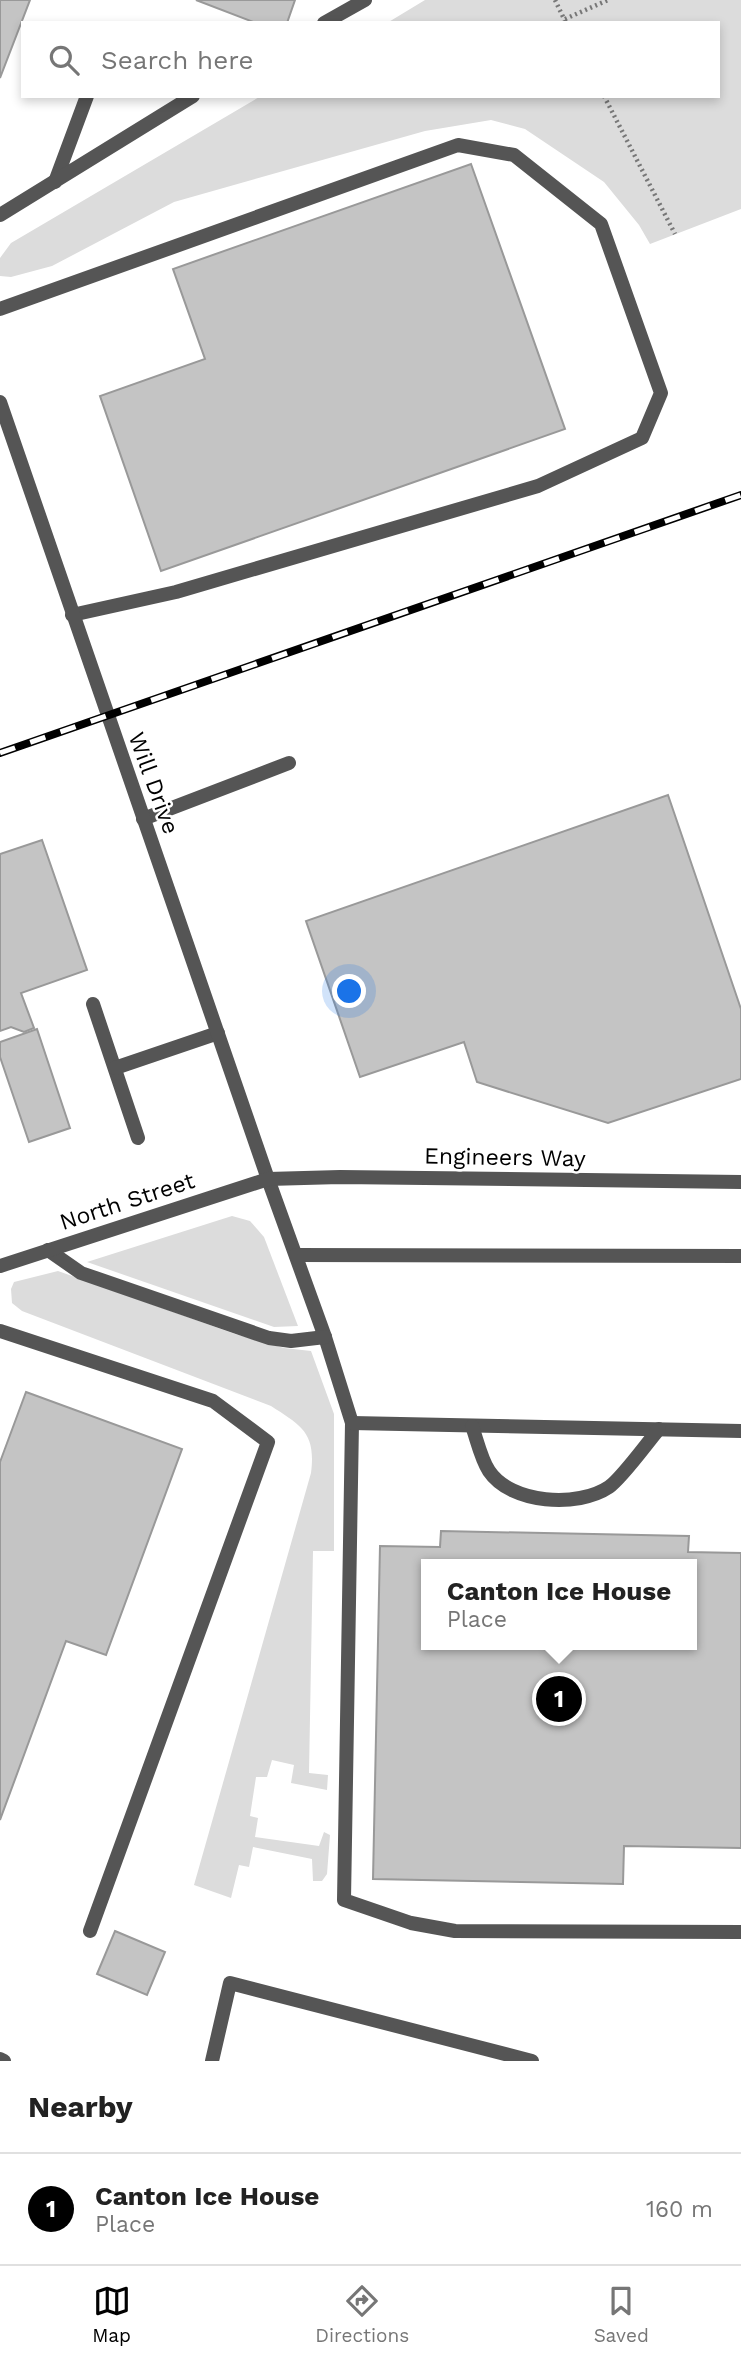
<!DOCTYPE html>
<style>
:root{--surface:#fff;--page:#f6f6f6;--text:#222;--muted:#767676;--line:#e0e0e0;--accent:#000}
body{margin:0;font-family:"Work Sans",sans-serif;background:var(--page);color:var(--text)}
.you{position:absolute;left:350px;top:992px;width:24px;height:24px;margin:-18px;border:5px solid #fff;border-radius:50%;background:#1a73e8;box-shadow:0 0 0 10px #1a73e833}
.badge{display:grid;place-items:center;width:46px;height:46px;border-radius:50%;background:var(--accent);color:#fff;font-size:23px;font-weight:700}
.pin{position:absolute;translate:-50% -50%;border:4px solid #fff;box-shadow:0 2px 7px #0006}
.popup{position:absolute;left:421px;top:1559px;width:276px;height:91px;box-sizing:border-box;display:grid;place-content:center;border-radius:0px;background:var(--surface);filter:drop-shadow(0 2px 5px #0005);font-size:23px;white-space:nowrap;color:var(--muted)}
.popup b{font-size:26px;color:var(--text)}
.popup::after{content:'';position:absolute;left:50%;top:100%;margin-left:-14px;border:14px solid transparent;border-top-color:var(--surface)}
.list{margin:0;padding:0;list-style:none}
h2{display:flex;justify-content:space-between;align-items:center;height:91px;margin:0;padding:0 28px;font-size:30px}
h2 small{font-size:23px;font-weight:400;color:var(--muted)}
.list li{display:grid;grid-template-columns:46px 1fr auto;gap:21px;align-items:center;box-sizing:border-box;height:112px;padding:0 28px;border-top:2px solid var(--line)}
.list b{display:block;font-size:26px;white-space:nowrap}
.list p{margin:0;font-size:23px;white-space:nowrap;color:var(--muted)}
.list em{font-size:23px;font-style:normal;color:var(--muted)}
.icon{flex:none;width:38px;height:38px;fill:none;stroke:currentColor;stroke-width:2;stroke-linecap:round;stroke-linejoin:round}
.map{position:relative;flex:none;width:741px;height:2061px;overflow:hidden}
.search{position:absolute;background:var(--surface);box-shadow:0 4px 10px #0003;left:21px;right:21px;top:21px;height:77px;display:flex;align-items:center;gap:18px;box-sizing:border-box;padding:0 24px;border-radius:0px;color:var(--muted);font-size:26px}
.sheet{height:203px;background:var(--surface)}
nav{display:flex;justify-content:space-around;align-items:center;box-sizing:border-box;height:98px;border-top:2px solid var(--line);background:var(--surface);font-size:19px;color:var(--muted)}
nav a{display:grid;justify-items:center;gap:4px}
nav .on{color:var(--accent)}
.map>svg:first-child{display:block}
.green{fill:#dcdcdc}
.building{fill:#c4c4c4;stroke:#999;stroke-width:2;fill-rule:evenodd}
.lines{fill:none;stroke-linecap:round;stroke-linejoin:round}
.path{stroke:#777;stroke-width:4.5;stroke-dasharray:2 3.5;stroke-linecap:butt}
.service{stroke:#555;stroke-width:14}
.minor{stroke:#555;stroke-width:14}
.rail-casing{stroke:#000;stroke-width:8}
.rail{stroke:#fff;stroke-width:5;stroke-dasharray:16;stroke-linecap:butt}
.labels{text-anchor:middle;stroke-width:5;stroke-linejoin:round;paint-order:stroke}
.street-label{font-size:23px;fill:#000;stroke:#fff}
</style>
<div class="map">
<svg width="741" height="2061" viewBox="0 0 741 2061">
<rect width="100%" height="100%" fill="#fff"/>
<g class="green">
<path d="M 425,0 L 741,0 L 741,209 L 650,244 L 639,225 L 604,182 L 525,129 L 491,120 L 425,131 L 174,202 L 52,266 L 11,277 L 0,276 L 0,258 L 11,243 L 261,96 L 718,96 L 718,23 L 387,23 Z"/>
<path d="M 232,1216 L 250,1221 L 264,1237 L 298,1326 L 274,1327 L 87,1262 Z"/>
<path d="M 58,1271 L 235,1334 L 284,1348 L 311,1351 L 334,1414 L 334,1551 L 313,1551 L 309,1773 L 328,1775 L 327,1790 L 291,1783 L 294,1765 L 272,1760 L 267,1777 L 256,1777 L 250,1816 L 258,1818 L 255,1837 L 319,1846 L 324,1832 L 330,1835 L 327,1874 L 322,1881 L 313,1881 L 312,1859 L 253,1847 L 249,1867 L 239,1865 L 231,1898 L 194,1885 L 311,1473 C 316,1433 302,1426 271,1406 L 22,1311 L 12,1303 L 11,1289 L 14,1282 Z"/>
</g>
<g class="building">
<path d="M 0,0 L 30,0 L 0,78 Z"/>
<path d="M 196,0 L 295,0 L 287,23 L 256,23 Z"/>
<path d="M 471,164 L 565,429 L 161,571 L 100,396 L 205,359 L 173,269 Z"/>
<path d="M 668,795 L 741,1009 L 741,1079 L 608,1123 L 477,1082 L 464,1042 L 360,1077 L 306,921 Z"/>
<path d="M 42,840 L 87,970 L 21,993 L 34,1028 L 24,1032 L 11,1027 L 0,1031 L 0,854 Z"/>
<path d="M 37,1029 L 70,1128 L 29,1142 L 0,1057 L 0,1042 Z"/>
<path d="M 26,1392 L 182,1449 L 106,1655 L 66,1641 L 0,1820 L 0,1462 Z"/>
<path d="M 441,1531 L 689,1536 L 688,1552 L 741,1553 L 741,1848 L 624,1846 L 623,1884 L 373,1879 L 380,1546 L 440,1547 ZM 426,1564 L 692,1564 L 692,1645 L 426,1645 Z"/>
<path d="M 115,1931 L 165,1952 L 147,1995 L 97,1974 Z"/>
</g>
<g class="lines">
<g class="path">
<path d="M 555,0 L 566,23"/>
<path d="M 565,19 L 608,0"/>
<path d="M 604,96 L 675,234"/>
</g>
<g class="service">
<path d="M 324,23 L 365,0"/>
<path d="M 55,182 L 87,96"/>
<path d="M 0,215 L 193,96"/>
<path d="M 0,309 L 458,145 L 514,155 L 601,224 L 661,393 L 642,438 L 538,486 L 176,592 L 72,615"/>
<path d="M 143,819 L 289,763"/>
<path d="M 93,1004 L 138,1138"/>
<path d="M 115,1068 L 218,1033"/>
<path d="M 268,1179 L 325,1337 L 352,1423 L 344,1900 L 411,1923 L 455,1931 L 741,1932"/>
<path d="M 48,1250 L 81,1273 L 269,1338 L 291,1341 L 325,1337"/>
<path d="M 296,1255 L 741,1256"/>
<path d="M 0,1331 L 213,1401 L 268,1442 L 90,1931"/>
<path d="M 352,1423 L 741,1431"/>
<path d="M 472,1426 C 477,1440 481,1459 489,1471 C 511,1504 578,1508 609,1487 C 622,1478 647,1443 659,1429"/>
<path d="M 0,2059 L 4,2061"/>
<path d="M 212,2061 L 230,1983 L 532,2061"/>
</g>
<g class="minor">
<path d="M 0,402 L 268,1179"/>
<path d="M 0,1266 L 268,1179 L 340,1177 L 741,1182"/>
</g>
<defs>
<path id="rail" d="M 0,753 L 741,495"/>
</defs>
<use href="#rail" class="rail-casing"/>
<use href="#rail" class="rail"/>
</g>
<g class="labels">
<g class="street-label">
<text transform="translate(154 783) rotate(70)" y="8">Will Drive</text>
<text transform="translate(505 1157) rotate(1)" y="8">Engineers Way</text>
<text transform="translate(127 1201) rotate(-18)" y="8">North Street</text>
</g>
</g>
</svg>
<div class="you"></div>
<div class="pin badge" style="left:559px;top:1699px">1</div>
<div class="popup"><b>Canton Ice House</b>Place</div>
<div class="search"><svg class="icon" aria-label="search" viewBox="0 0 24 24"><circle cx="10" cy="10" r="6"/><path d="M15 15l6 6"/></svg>Search here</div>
</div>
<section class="sheet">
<h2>Nearby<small></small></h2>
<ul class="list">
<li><span class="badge">1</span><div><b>Canton Ice House</b><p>Place</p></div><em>160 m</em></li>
</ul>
</section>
<nav>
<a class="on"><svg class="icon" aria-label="map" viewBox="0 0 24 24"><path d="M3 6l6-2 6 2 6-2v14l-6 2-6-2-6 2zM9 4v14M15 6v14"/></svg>Map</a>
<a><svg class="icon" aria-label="directions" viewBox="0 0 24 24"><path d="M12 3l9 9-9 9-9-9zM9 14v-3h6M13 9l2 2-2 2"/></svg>Directions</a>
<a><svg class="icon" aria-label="saved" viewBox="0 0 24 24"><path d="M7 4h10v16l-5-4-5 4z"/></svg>Saved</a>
</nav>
